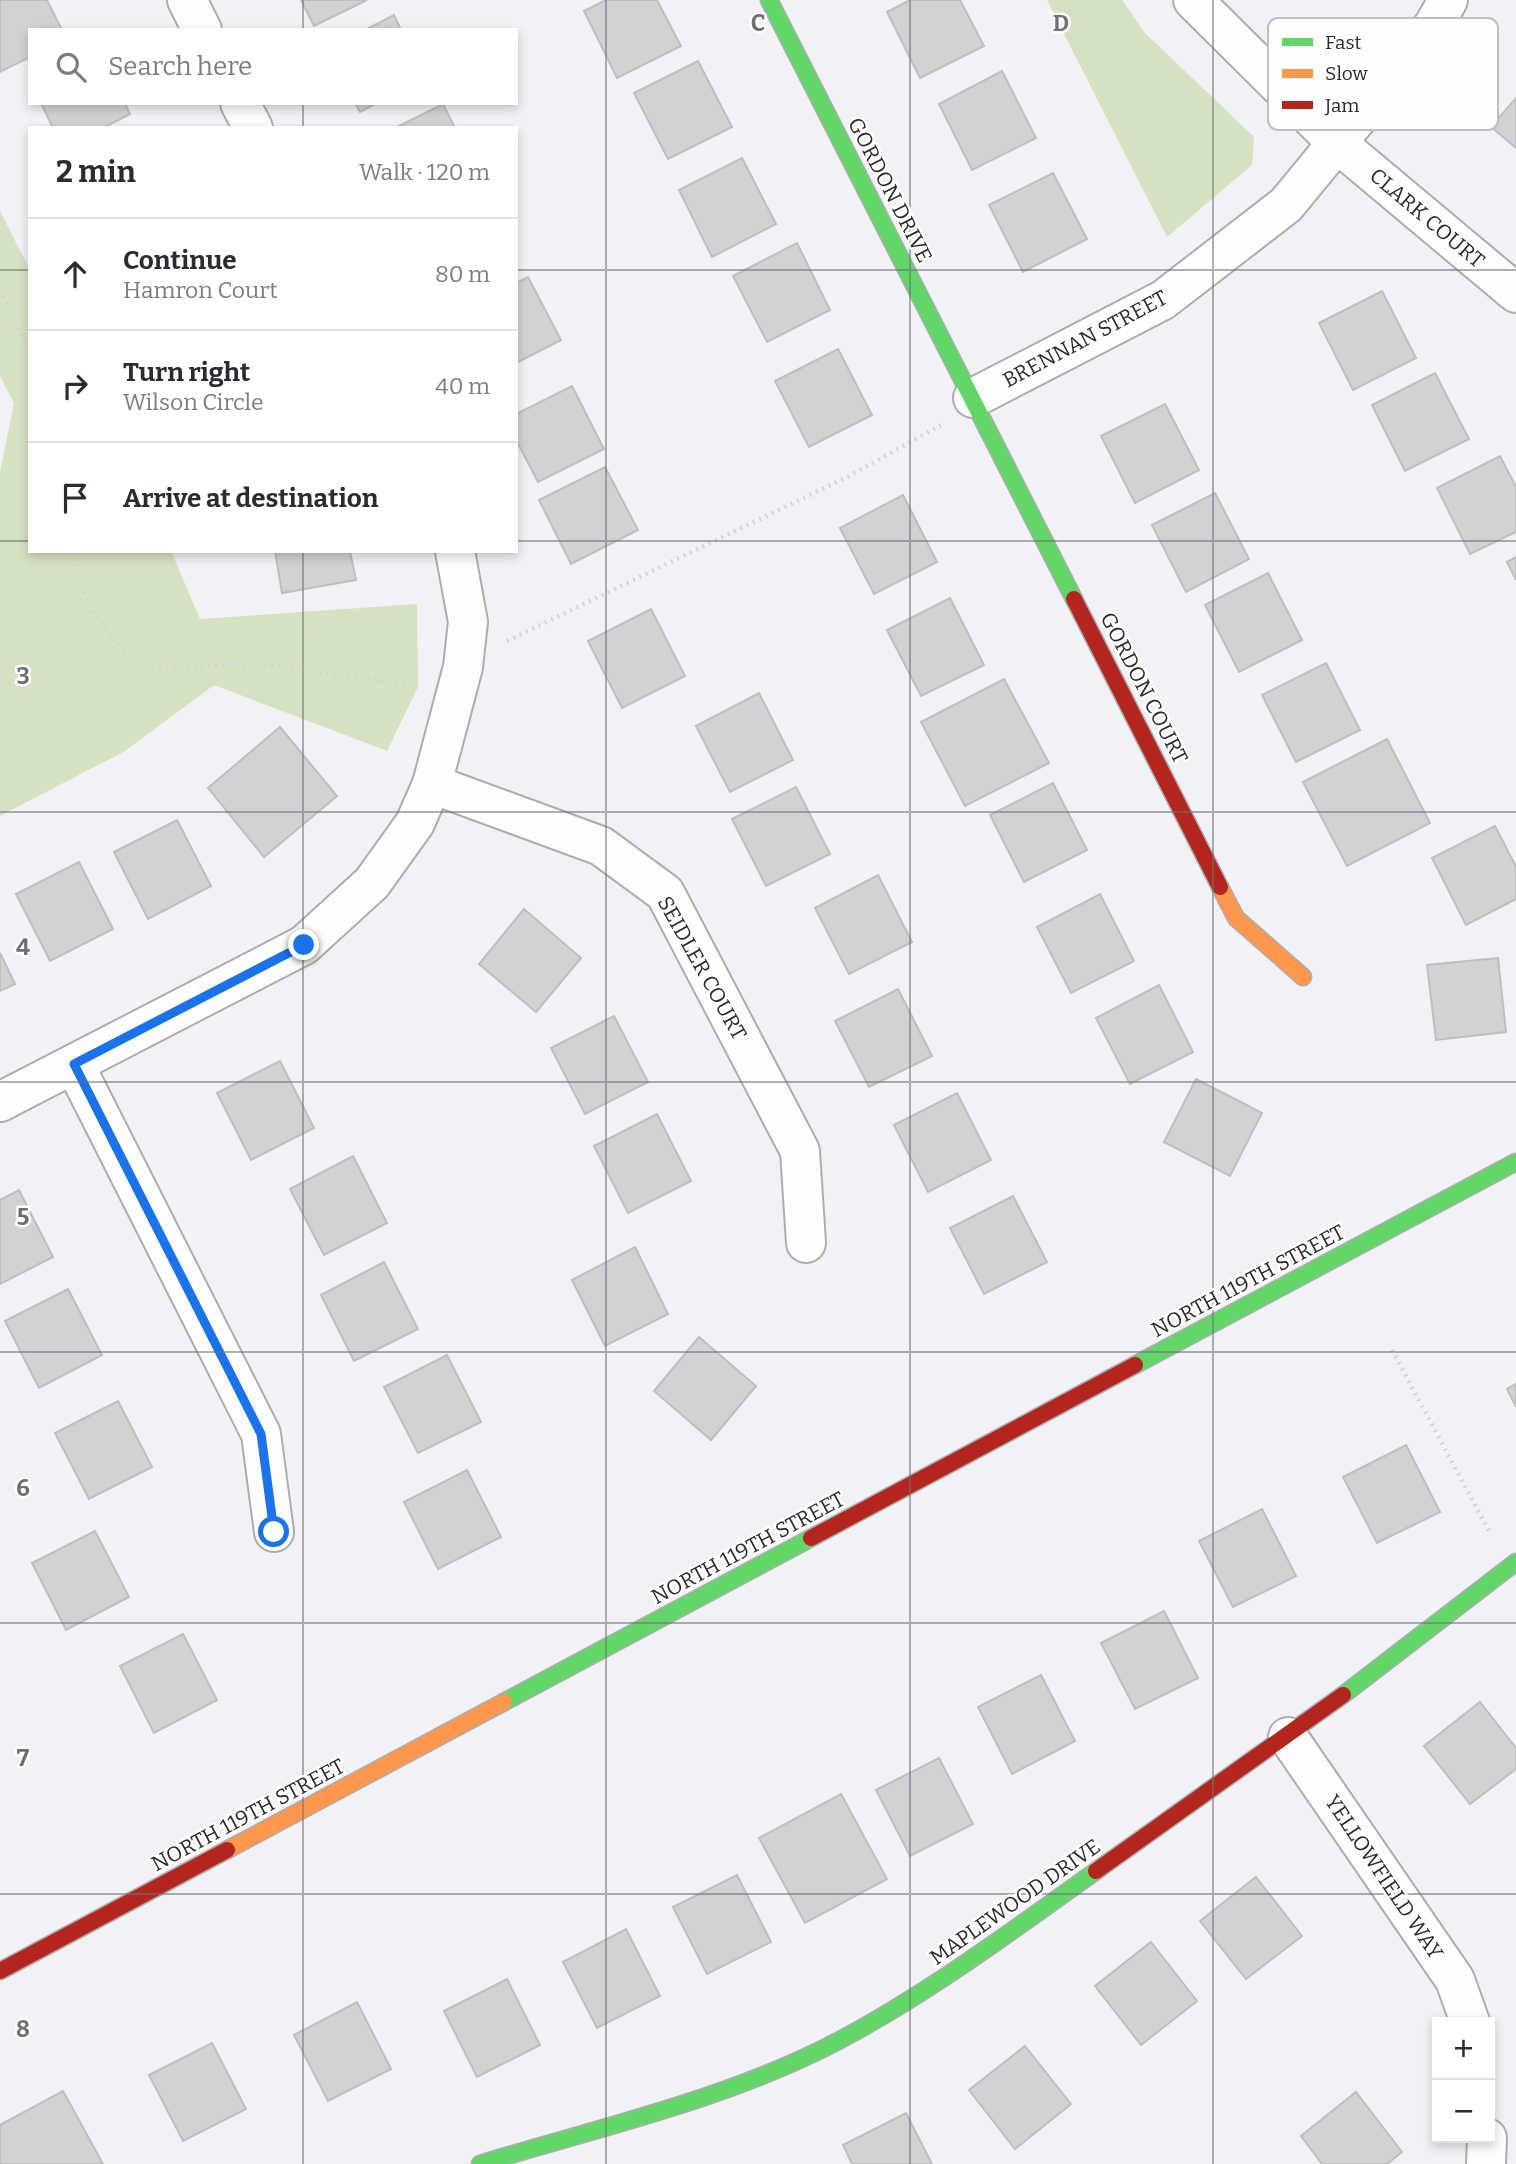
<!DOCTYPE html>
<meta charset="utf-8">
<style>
:root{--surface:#fff;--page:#f2f2f3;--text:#2b2b33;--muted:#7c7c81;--line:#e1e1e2}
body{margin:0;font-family:Bitter,serif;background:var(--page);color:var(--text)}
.controls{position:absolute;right:21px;bottom:21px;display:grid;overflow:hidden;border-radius:0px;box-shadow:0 4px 10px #0003}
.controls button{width:63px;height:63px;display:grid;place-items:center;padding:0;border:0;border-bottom:2px solid var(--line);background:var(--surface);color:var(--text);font:35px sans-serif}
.stop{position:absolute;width:21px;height:21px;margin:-16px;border:5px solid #1a73e8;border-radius:50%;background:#fff}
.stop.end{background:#1a73e8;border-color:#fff;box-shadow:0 2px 7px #0008}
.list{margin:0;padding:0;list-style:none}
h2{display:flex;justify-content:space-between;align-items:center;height:91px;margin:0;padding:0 28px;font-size:30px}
h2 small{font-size:23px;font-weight:400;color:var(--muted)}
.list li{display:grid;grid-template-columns:46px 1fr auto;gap:21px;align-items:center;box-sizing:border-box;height:112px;padding:0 28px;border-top:2px solid var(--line)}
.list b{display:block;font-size:26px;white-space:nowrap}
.list p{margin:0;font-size:23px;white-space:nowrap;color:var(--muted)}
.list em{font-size:23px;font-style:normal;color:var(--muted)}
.icon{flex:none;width:38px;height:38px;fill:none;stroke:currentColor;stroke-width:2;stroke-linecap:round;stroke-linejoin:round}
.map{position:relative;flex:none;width:1516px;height:2164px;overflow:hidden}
.search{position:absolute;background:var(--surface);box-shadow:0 4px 10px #0003;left:28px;top:28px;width:490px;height:77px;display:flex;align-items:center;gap:18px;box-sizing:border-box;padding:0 24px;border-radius:0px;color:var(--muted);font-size:26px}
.panel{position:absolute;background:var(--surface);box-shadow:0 4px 10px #0003;left:28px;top:126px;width:490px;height:427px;border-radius:0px}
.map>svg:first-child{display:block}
.green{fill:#d5e2c1}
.building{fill:#d2d2d5;stroke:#bebec0;stroke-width:2}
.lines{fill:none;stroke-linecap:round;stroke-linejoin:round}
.street-casing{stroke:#abadb0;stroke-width:42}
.fast-casing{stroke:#abadb0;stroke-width:19}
.slow-casing{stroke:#abadb0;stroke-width:19}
.jam-casing{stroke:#abadb0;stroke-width:19}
.path{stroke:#d3d4d6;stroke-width:4.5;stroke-dasharray:2 5;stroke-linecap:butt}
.street{stroke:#fdfdfe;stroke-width:38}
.fast{stroke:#63d668;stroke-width:16}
.slow{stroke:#ff974d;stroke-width:16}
.jam{stroke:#b3261e;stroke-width:16}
.route{stroke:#1a73e8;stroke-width:9}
.grid{fill:none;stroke:#6d6f73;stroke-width:2;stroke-opacity:0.55}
.labels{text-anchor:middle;stroke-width:5;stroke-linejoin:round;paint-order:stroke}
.street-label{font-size:21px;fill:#27292c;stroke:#fefefe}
.key{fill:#fefefe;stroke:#bebebf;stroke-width:2}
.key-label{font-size:19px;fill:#27292c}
.grid-label{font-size:23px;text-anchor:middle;font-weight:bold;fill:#6d6f73;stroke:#fefefe;stroke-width:5;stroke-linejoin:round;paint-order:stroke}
</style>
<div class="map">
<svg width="1516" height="2164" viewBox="0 0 1516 2164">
<rect width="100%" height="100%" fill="#f0f2f6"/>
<g class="green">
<path d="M 1047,0 L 1122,0 L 1145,33 L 1254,137 L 1252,165 L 1167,237 Z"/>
<path d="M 0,211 L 30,270 L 30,551 L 171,551 L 200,619 L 417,604 L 418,687 L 387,751 L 214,685 L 125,751 L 0,816 L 0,472 L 14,403 L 0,376 Z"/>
</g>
<g class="building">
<path d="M 0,0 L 47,0 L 62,30 L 30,30 L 30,57 L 0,72 Z"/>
<path d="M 301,0 L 367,0 L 314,26 Z"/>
<path d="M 606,0 L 657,0 L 681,46 L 617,78 L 584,11 Z"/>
<path d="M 910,0 L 960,0 L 984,46 L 920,78 L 887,12 Z"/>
<path d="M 394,15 L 401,30 L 365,30 Z"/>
<path d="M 698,61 L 732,127 L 668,159 L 634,93 Z"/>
<path d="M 1002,71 L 1036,138 L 972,170 L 939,104 Z"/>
<path d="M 1516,98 L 1516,148 L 1491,127 Z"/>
<path d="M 41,103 L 125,103 L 130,114 L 103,128 L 53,128 Z"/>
<path d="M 355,103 L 377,103 L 360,112 Z"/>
<path d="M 443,104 L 455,128 L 395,128 Z"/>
<path d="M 742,158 L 776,224 L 712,257 L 679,190 Z"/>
<path d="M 1053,173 L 1087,239 L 1023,272 L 989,205 Z"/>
<path d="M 797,243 L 830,310 L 767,342 L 733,276 Z"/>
<path d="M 528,277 L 561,340 L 516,363 L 516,283 Z"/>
<path d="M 1382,291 L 1416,358 L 1353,390 L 1319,323 Z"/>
<path d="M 838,349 L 872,415 L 809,447 L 775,381 Z"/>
<path d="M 1435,373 L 1469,439 L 1405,471 L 1372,405 Z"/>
<path d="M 572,386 L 604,449 L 538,482 L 516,440 L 516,414 Z"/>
<path d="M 1165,404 L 1199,470 L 1135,503 L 1101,436 Z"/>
<path d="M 1500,456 L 1516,487 L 1516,532 L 1470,554 L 1437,488 Z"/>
<path d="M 605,467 L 638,530 L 571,564 L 539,500 Z"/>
<path d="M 1215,493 L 1249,559 L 1186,592 L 1152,525 Z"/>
<path d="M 903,495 L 937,562 L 874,594 L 840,528 Z"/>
<path d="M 275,551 L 350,551 L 356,580 L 282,593 Z"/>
<path d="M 1516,557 L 1516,580 L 1507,562 Z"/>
<path d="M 1268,573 L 1302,640 L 1239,672 L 1205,605 Z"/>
<path d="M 950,598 L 984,665 L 921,696 L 887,630 Z"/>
<path d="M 651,609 L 685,676 L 622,708 L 588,641 Z"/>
<path d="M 1326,663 L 1360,730 L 1296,762 L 1262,695 Z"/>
<path d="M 1004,679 L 1049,763 L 965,806 L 921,722 Z"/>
<path d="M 759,693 L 793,760 L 730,792 L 696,726 Z"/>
<path d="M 280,727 L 337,796 L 264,857 L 208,788 Z"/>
<path d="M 1387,739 L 1430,823 L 1347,866 L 1303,782 Z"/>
<path d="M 1053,783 L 1087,850 L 1024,882 L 990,815 Z"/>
<path d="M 796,787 L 830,854 L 766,886 L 732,819 Z"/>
<path d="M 177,820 L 211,886 L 148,919 L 114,852 Z"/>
<path d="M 1495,826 L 1516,867 L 1516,899 L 1466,925 L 1432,858 Z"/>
<path d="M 79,862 L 113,929 L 50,961 L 16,894 Z"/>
<path d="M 878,875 L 912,942 L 849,974 L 815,908 Z"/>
<path d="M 1100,894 L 1134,961 L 1071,993 L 1037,927 Z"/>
<path d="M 524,909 L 581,958 L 536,1012 L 479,964 Z"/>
<path d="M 0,953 L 15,984 L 0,991 Z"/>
<path d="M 1498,958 L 1506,1032 L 1436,1040 L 1427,965 Z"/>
<path d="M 1159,985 L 1193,1052 L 1130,1084 L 1096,1018 Z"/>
<path d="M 898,989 L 932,1056 L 869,1087 L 835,1021 Z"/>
<path d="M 614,1016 L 648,1082 L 585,1114 L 551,1048 Z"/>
<path d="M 280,1061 L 314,1128 L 251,1160 L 217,1093 Z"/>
<path d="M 1196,1079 L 1262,1113 L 1230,1176 L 1164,1142 Z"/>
<path d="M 957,1093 L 991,1160 L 928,1192 L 894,1125 Z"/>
<path d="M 657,1114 L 691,1181 L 628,1213 L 594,1146 Z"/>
<path d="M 353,1156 L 387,1223 L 324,1255 L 290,1189 Z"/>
<path d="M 19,1190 L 53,1257 L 0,1284 L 0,1200 Z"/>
<path d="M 1013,1196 L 1047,1262 L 984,1294 L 950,1228 Z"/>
<path d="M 635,1247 L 668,1314 L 605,1346 L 572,1280 Z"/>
<path d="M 384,1262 L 418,1329 L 354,1361 L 321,1295 Z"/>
<path d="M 68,1289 L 102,1355 L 39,1388 L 5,1321 Z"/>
<path d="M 699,1337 L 756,1386 L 711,1440 L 654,1391 Z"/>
<path d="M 447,1355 L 481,1422 L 418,1453 L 384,1387 Z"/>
<path d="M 1516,1384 L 1516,1407 L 1507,1389 Z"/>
<path d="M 118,1401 L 152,1467 L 89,1499 L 55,1433 Z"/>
<path d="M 1406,1445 L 1440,1512 L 1377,1543 L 1343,1477 Z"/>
<path d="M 467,1470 L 501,1537 L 438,1569 L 404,1502 Z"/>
<path d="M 1262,1509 L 1296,1576 L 1233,1607 L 1199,1541 Z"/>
<path d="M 95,1531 L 129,1597 L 66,1630 L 32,1563 Z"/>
<path d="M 1164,1611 L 1198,1678 L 1135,1709 L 1101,1643 Z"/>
<path d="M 183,1634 L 217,1700 L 154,1733 L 120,1666 Z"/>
<path d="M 1041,1675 L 1075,1741 L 1012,1774 L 978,1707 Z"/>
<path d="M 1480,1702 L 1516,1748 L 1516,1769 L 1470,1804 L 1424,1746 Z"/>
<path d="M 939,1758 L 973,1824 L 910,1856 L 876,1790 Z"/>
<path d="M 841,1794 L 887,1879 L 805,1923 L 759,1838 Z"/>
<path d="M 737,1875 L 771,1942 L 707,1974 L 673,1907 Z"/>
<path d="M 1256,1877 L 1302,1936 L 1246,1979 L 1200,1921 Z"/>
<path d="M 626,1929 L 660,1996 L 597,2028 L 563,1962 Z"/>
<path d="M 1151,1942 L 1197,2001 L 1141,2045 L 1095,1986 Z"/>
<path d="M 507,1979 L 540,2045 L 477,2077 L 444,2011 Z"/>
<path d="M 357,2002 L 391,2069 L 328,2101 L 294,2035 Z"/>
<path d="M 212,2043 L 246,2109 L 183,2141 L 149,2075 Z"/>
<path d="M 1025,2046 L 1071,2104 L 1015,2149 L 969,2090 Z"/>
<path d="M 63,2091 L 103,2164 L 0,2164 L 0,2125 Z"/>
<path d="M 1356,2092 L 1402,2152 L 1387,2164 L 1322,2164 L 1301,2136 Z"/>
<path d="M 906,2113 L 932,2164 L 852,2164 L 843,2145 Z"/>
</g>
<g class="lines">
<defs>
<g id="street">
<path d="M 187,0 L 202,30"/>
<path d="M 1193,0 L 1337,143 L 1516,293"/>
<path d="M 240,103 L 253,128"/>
<path d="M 973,398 L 1163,300 L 1286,205 L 1434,25 L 1448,0"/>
<path d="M 432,784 L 601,846 L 665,893 L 800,1151 L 806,1243"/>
<path d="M 74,1064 L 261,1434 L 274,1532"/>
<path d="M 0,1102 L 304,945 L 372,883 L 415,823 L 432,784 L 463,667 L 468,622 L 455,551"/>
<path d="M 1288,1737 L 1455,1980 L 1470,2022"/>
<path d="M 1486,2164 L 1487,2138"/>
</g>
<g id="fast">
<path d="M 769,0 L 1074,599"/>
<path d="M 1135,1365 L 1516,1162"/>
<path d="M 1343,1695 L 1516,1562"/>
<path d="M 504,1702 L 811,1538"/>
<path d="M 480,2164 C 597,2128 732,2098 840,2040 C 930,1992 1013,1930 1096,1871"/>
</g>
<g id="slow">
<path d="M 1220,887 L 1236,918 L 1303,977"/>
<path d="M 227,1850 L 504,1702"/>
</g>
<g id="jam">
<path d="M 1074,599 L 1220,887"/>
<path d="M 811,1538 L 1135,1365"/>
<path d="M 1096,1871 L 1343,1695"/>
<path d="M 0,1971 L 227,1850"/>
</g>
</defs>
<use href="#street" class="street-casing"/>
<use href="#fast" class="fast-casing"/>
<use href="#slow" class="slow-casing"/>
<use href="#jam" class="jam-casing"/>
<g class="path">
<path d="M 0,290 L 30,350"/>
<path d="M 77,551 L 78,574 L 93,614 L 120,646 L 153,669 L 264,664 L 416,686"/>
<path d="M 507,641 L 849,476 L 941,425"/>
<path d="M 1392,1350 L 1489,1531"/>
</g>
<use href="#street" class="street"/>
<use href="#fast" class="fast"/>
<use href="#slow" class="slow"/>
<use href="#jam" class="jam"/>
</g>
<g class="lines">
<path class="route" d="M 274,1532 L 261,1434 L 74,1064 L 304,945"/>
</g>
<path class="grid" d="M 303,0 L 303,30M 606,0 L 606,2164M 910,0 L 910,2164M 1213,0 L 1213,2164M 303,103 L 303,128M 0,270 L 30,270M 516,270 L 1516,270M 0,541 L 30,541M 516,541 L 1516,541M 303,551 L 303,2164M 0,812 L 1516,812M 0,1082 L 1516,1082M 0,1352 L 1516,1352M 0,1623 L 1516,1623M 0,1894 L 1516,1894"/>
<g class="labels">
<g class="street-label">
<text transform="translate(890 190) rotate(63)" y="7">GORDON DRIVE</text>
<text transform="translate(1427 218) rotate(40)" y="7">CLARK COURT</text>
<text transform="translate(1085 339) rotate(-28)" y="7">BRENNAN STREET</text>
<text transform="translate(1144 688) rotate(63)" y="7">GORDON COURT</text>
<text transform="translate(702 968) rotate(61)" y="7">SEIDLER COURT</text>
<text transform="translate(1248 1281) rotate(-28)" y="7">NORTH 119TH STREET</text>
<text transform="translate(748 1548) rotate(-28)" y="7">NORTH 119TH STREET</text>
<text transform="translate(248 1815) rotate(-28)" y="7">NORTH 119TH STREET</text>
<text transform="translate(1384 1877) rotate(56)" y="7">YELLOWFIELD WAY</text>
<text transform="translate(1015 1902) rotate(-35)" y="7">MAPLEWOOD DRIVE</text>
</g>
</g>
<rect x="1268" y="18" width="230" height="112" rx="10" class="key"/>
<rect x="1282" y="38" width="31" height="8" fill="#63d668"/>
<rect x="1282" y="69" width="31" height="9" fill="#ff974d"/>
<rect x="1282" y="101" width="31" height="8" fill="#b3261e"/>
<g class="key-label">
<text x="1325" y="49">Fast</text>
<text x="1325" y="80">Slow</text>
<text x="1325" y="112">Jam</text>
</g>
<g class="grid-label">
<text x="758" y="31">C</text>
<text x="1061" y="31">D</text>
<text x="23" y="684">3</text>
<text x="23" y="955">4</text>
<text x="23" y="1225">5</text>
<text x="23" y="1496">6</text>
<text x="23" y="1766">7</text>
<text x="23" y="2037">8</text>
</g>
</svg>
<div class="controls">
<button>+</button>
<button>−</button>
</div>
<div class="stop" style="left:274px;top:1532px"></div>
<div class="stop end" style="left:304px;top:945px"></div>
<div class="search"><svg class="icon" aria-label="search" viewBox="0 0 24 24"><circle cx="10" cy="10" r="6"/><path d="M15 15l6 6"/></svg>Search here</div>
<section class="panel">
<h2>2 min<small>Walk · 120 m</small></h2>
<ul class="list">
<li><svg class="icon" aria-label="ahead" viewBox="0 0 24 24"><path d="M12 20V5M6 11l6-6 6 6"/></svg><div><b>Continue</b><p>Hamron Court</p></div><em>80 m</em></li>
<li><svg class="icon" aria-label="right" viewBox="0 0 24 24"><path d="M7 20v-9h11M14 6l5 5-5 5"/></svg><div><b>Turn right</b><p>Wilson Circle</p></div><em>40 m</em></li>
<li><svg class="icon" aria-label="arrive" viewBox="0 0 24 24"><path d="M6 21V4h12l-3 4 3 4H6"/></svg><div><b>Arrive at destination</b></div></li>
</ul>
</section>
</div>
